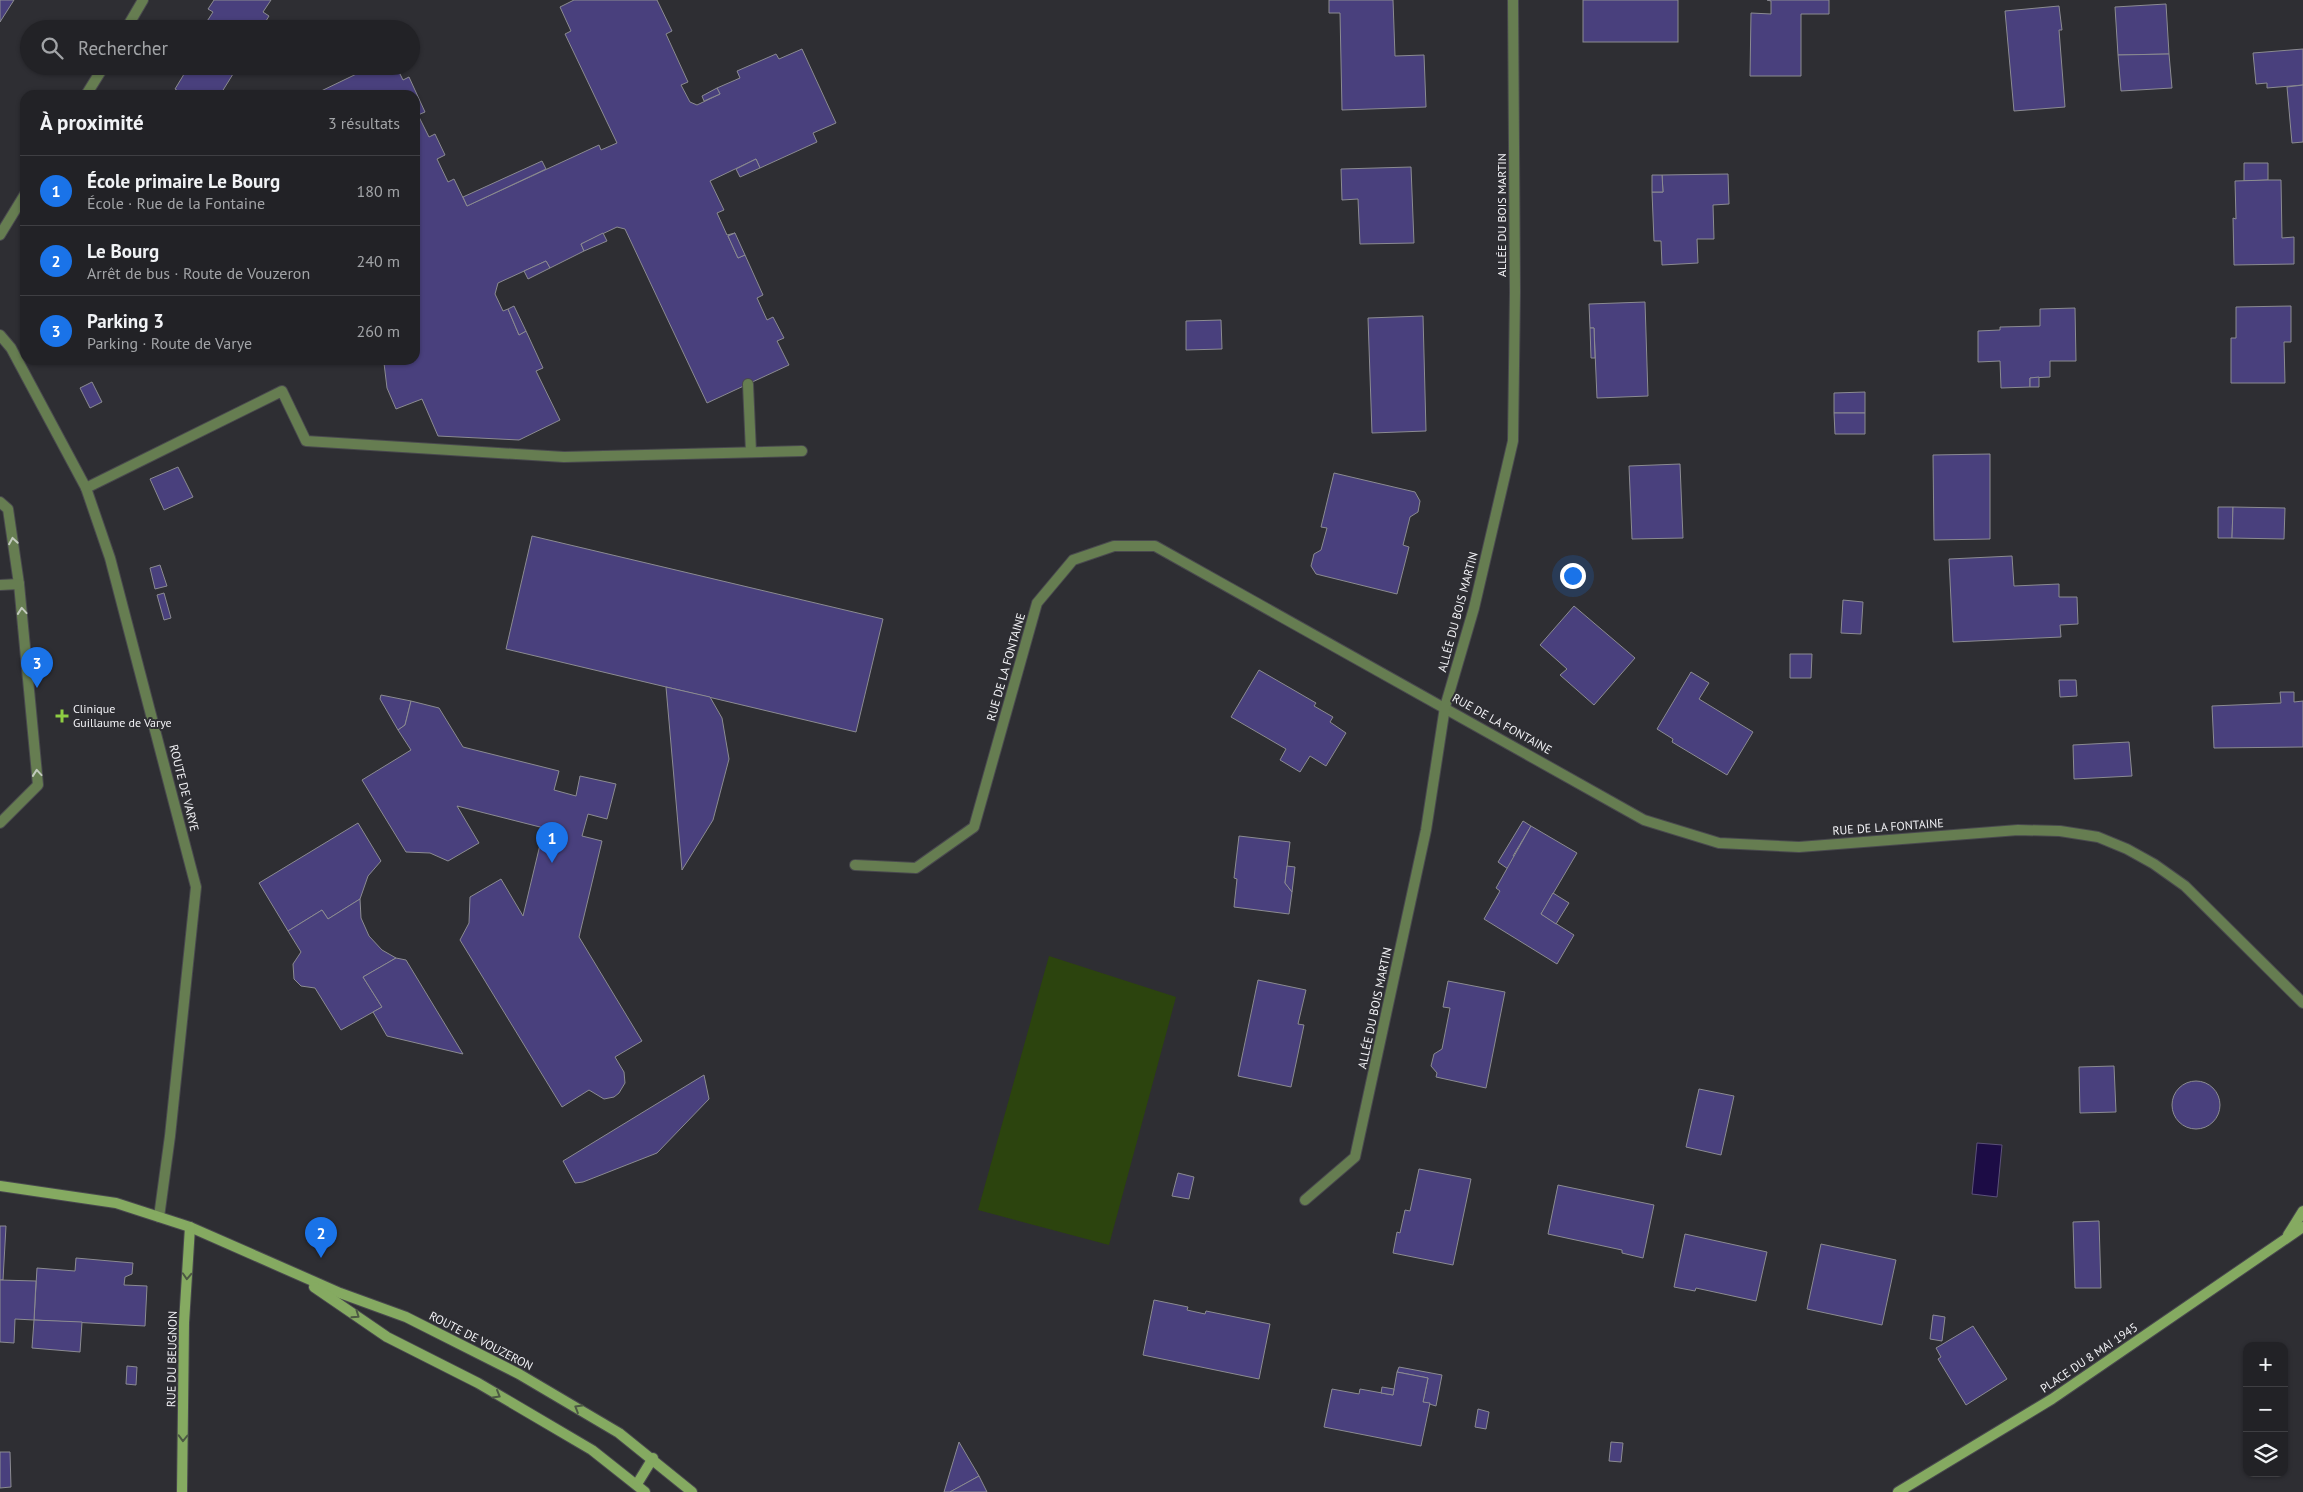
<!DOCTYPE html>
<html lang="fr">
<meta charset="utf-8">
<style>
:root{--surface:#222226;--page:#2a2a2e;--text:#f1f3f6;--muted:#a2a4a7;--line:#3f3f43;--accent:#1a73e8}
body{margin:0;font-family:"PT Sans",sans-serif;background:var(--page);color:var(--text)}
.controls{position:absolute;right:15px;bottom:15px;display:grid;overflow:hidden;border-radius:10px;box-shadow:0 1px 4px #0004}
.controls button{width:45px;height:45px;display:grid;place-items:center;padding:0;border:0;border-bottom:1px solid var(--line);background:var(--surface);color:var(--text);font:25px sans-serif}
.you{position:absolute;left:1572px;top:575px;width:18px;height:18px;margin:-12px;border:4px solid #fff;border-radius:50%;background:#1a73e8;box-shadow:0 0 0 8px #1a73e833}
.badge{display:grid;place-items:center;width:32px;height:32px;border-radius:50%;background:var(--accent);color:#fff;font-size:16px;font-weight:700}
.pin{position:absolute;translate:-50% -41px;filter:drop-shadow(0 1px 2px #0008)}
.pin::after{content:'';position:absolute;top:26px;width:18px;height:15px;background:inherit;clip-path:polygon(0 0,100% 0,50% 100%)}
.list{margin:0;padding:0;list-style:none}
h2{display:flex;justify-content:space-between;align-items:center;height:65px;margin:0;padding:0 20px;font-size:21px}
h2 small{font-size:16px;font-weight:400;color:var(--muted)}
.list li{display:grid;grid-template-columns:32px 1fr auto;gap:15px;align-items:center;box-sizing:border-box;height:70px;padding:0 20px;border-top:1px solid var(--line)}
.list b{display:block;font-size:19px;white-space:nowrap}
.list p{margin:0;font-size:16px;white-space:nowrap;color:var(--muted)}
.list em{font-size:16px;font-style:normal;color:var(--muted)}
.icon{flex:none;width:28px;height:28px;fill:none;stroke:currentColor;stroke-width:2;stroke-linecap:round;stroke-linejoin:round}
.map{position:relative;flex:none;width:2303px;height:1492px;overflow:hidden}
.search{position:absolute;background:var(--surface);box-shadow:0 1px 4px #0004;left:20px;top:20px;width:400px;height:55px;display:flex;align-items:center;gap:12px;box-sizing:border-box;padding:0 18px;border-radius:28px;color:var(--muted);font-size:19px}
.panel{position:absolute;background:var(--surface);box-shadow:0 1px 4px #0004;left:20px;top:90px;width:400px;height:275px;border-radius:15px}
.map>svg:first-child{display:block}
.green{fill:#2c440e}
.water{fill:#1c0c45;stroke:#5c517a}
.building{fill:#49407d;stroke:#8b8b91}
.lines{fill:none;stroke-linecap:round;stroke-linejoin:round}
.lane-casing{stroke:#49494e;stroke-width:12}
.street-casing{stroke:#49494e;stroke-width:12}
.secondary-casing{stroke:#49494e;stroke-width:12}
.lane{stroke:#667d51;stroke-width:10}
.street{stroke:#667d51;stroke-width:10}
.secondary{stroke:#85aa61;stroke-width:10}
.oneway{stroke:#c1c9bc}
.oneway2{stroke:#4c5943}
.poi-dot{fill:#8ecd43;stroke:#2e2e33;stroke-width:2}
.labels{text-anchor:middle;stroke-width:4;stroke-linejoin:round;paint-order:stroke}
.street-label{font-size:12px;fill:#f2f2f6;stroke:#2e2e33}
.poi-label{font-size:12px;fill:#f2f2f6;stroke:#2e2e33;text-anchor:start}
</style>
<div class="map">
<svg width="2303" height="1492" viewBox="0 0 2303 1492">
<rect width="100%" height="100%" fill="#2e2e33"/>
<path class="green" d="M 1049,956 L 1176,997 L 1109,1245 L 978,1210 Z"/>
<path class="water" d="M 1977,1143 L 2002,1145 L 1997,1197 L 1972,1194 Z"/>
<g class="building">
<path d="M 0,0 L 14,0 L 0,22 Z"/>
<path d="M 214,0 L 271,0 L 263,12 L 269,16 L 261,29 L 202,29 L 213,12 L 208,9 Z"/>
<path d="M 574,0 L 657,0 L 672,31 L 666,34 L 688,82 L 681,85 L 690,102 L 697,105 L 720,94 L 717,88 L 740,78 L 737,71 L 776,54 L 779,59 L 802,49 L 836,123 L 813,133 L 817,142 L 760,168 L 756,159 L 710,181 L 724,210 L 717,213 L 727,235 L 735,233 L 728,236 L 738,258 L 745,255 L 763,295 L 757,298 L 767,320 L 773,317 L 784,338 L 777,341 L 789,365 L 707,403 L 625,229 L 617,227 L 581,244 L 584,251 L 550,268 L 546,261 L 498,283 L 495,294 L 503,311 L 508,309 L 519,335 L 526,331 L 543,368 L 536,371 L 560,420 L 519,440 L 438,436 L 422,399 L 396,409 L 387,388 L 384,363 L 384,360 L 415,360 L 415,95 L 317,95 L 317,93 L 373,66 L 396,66 L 403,80 L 409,77 L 425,112 L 418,115 L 429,137 L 435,134 L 445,155 L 437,159 L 448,182 L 454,179 L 467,206 L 599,145 L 601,150 L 617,143 L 565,34 L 571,31 L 560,7 Z"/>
<path d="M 1329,0 L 1393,0 L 1395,56 L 1424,55 L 1426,107 L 1342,110 L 1340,13 L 1329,13 Z"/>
<rect x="1583" y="0" width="95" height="42"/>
<path d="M 1767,0 L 1829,0 L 1829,14 L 1801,14 L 1801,76 L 1750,76 L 1751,13 L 1771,14 L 1771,1 Z"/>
<path d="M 2166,4 L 2169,54 L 2118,55 L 2115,7 Z"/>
<path d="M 2059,6 L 2062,30 L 2059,30 L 2065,107 L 2014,111 L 2005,11 Z"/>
<path d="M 2303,49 L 2303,85 L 2267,88 L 2267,83 L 2256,84 L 2253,53 Z"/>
<path d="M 2169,54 L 2172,88 L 2121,91 L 2118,55 Z"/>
<path d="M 189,66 L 238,66 L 220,95 L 185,95 L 175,89 Z"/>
<path d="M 2303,85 L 2303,142 L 2292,143 L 2287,87 Z"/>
<path d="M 717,88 L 720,94 L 704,101 L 702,96 Z"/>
<path d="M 756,159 L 760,168 L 740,177 L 736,169 Z"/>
<path d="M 542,161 L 546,169 L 467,206 L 463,197 Z"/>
<path d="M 2244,163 L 2268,163 L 2268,180 L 2244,181 Z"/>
<path d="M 1411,167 L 1414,243 L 1360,244 L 1358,199 L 1342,200 L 1341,169 Z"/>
<path d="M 1728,174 L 1729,204 L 1713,205 L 1714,239 L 1697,239 L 1698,263 L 1662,265 L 1661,241 L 1654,241 L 1652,192 L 1663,192 L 1662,175 Z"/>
<path d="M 1652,175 L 1662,175 L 1663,192 L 1652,192 Z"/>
<path d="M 2268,180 L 2281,180 L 2282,238 L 2294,237 L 2294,264 L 2234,265 L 2233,218 L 2236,219 L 2235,181 Z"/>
<path d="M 603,233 L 607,241 L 584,251 L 581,244 Z"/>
<path d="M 735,233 L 745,255 L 738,258 L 728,236 Z"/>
<path d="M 546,261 L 550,268 L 528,279 L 524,271 Z"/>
<path d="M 1645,302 L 1648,396 L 1597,398 L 1594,328 L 1590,328 L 1589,304 Z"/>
<path d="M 514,306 L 526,331 L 519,335 L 508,309 Z"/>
<path d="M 2291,306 L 2291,342 L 2284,342 L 2285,383 L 2231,383 L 2231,338 L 2236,338 L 2236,307 Z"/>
<path d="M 2075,308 L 2076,361 L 2050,361 L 2050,377 L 2030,378 L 2030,387 L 2001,388 L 2000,361 L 1978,362 L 1978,331 L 2000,330 L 2000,327 L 2040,326 L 2040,309 Z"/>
<path d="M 1423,316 L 1426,431 L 1372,433 L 1368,318 Z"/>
<path d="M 1221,320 L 1222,349 L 1186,350 L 1186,321 Z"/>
<path d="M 1590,328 L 1594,328 L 1595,358 L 1591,358 Z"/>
<path d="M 2039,377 L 2039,387 L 2030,387 L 2030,378 Z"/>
<path d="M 92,382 L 102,402 L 90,408 L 80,388 Z"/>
<path d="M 1865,392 L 1865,413 L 1834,413 L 1834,393 Z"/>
<path d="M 1834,413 L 1865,413 L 1865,434 L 1835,434 Z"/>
<path d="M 1990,454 L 1990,539 L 1934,540 L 1933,455 Z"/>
<path d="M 1680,464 L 1683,538 L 1632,539 L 1629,466 Z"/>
<path d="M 178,467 L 193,497 L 164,510 L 150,479 Z"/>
<path d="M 1334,473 L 1415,492 L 1420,501 L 1418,512 L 1410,517 L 1403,545 L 1409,547 L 1397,594 L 1316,574 L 1311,566 L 1314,554 L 1321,550 L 1327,528 L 1321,527 Z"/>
<path d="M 2218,507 L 2233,507 L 2232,538 L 2218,538 Z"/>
<path d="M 2233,507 L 2285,508 L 2284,539 L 2232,538 Z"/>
<path d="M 532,536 L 883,619 L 856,732 L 506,649 Z"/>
<path d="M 2012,556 L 2014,586 L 2059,584 L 2059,597 L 2077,597 L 2078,624 L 2060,625 L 2061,637 L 1953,642 L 1949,559 Z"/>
<path d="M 160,565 L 167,586 L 155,589 L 150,568 Z"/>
<path d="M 164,593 L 171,618 L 164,620 L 157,595 Z"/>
<path d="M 1843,600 L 1863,602 L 1861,634 L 1841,633 Z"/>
<path d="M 1574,606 L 1635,658 L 1594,705 L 1560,675 L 1567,669 L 1540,645 Z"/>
<path d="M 1790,654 L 1812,654 L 1811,678 L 1790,678 Z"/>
<path d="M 1259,670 L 1316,703 L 1314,706 L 1333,717 L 1330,722 L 1346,733 L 1326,766 L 1310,756 L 1300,772 L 1280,760 L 1286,749 L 1231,717 Z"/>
<path d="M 1691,672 L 1709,683 L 1699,699 L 1753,732 L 1727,775 L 1672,742 L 1673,739 L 1657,729 Z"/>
<path d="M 2059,680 L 2076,680 L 2077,696 L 2060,697 Z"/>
<path d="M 666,687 L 710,697 L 722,718 L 729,759 L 713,820 L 682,870 Z"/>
<path d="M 2280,692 L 2294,692 L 2294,702 L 2303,701 L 2303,747 L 2214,748 L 2212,706 L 2281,703 Z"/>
<path d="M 381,695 L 411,701 L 405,725 L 398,730 L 380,699 Z"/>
<path d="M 411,701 L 439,708 L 463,747 L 559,771 L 554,790 L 576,796 L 580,776 L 616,784 L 607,819 L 588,814 L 582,836 L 602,841 L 579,937 L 642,1041 L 615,1057 L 624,1072 L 625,1083 L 619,1093 L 614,1097 L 604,1099 L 589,1090 L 562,1107 L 460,940 L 469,923 L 470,897 L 501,879 L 523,916 L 544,828 L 457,806 L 479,843 L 448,861 L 430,853 L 406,852 L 362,780 L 411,750 L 398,730 L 405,725 Z"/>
<path d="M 2129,742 L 2132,776 L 2074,779 L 2073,745 Z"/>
<path d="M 1523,821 L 1531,826 L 1513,856 L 1515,857 L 1508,869 L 1498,862 Z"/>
<path d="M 358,823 L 381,861 L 368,876 L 360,899 L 328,919 L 322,910 L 288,931 L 259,883 Z"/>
<path d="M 1531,826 L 1577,853 L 1541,914 L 1574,935 L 1557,964 L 1484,919 L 1500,891 L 1496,888 Z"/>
<path d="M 1239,836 L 1290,842 L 1285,883 L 1292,892 L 1289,914 L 1234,907 L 1237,879 L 1234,878 Z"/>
<path d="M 1287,866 L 1295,867 L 1292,892 L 1285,883 Z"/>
<path d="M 1553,893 L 1569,903 L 1556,924 L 1541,914 Z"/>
<path d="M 360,899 L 361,918 L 369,936 L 382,950 L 396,958 L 363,977 L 382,1007 L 341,1030 L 315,988 L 301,986 L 294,979 L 293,964 L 301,952 L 288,931 L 322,910 L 328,919 Z"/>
<path d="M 396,958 L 406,960 L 463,1054 L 387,1036 L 373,1012 L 382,1007 L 363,977 Z"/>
<path d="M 1258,980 L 1306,990 L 1298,1024 L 1304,1025 L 1291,1087 L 1238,1076 Z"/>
<path d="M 1448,981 L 1505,992 L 1486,1088 L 1436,1077 L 1437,1073 L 1431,1066 L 1434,1054 L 1442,1049 L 1450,1008 L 1443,1007 Z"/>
<path d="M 2114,1066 L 2116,1112 L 2080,1113 L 2079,1067 Z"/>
<path d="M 704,1075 L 709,1099 L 657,1153 L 583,1182 L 575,1183 L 563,1161 Z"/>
<circle cx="2196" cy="1105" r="24"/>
<path d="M 1699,1089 L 1734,1096 L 1721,1155 L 1686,1147 Z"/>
<path d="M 1419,1169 L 1471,1179 L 1453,1265 L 1393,1253 L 1397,1232 L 1400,1233 L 1405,1210 L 1410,1211 Z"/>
<path d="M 1178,1173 L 1194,1177 L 1189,1199 L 1172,1196 Z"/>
<path d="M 1558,1185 L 1654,1205 L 1643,1258 L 1622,1253 L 1622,1250 L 1548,1234 Z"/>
<path d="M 2099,1221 L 2101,1288 L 2075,1288 L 2073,1222 Z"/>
<path d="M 0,1226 L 6,1226 L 3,1280 L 0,1280 Z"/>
<path d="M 1685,1234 L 1767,1252 L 1756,1301 L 1696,1288 L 1695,1291 L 1674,1287 Z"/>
<path d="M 1821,1244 L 1896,1260 L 1882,1325 L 1807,1309 Z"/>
<path d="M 76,1258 L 133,1263 L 132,1274 L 125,1277 L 124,1285 L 147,1286 L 145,1326 L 34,1320 L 37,1268 L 75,1271 Z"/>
<path d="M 0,1280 L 36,1281 L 34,1320 L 15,1319 L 14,1343 L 0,1342 Z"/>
<path d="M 1154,1300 L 1188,1307 L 1187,1310 L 1205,1314 L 1206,1311 L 1270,1324 L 1259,1379 L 1143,1355 Z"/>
<path d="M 1933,1315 L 1945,1317 L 1942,1341 L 1930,1339 Z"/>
<path d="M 34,1320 L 82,1322 L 80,1352 L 32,1348 Z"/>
<path d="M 1973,1326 L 2007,1379 L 1966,1405 L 1938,1359 L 1941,1357 L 1936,1348 Z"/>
<path d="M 127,1366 L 137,1367 L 136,1385 L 126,1384 Z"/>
<path d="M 1399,1367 L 1442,1375 L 1436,1406 L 1423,1402 L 1428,1378 L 1397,1372 Z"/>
<path d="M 1397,1372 L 1428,1378 L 1423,1402 L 1430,1403 L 1421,1446 L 1324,1427 L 1332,1389 L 1359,1394 L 1360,1389 L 1393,1395 Z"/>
<path d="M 1382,1387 L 1394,1389 L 1393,1395 L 1381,1393 Z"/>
<path d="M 1478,1409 L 1489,1412 L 1486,1429 L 1475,1427 Z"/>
<path d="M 959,1442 L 979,1476 L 950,1492 L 944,1492 Z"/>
<path d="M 1611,1442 L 1623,1443 L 1621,1462 L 1609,1461 Z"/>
<path d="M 0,1452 L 10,1452 L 11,1487 L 0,1488 Z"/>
<path d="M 979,1476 L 987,1492 L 950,1492 Z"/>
</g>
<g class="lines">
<defs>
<g id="lane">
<path d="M 748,384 L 751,452"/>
<path d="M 86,488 L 282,391 L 306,441 L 564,457 L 802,451"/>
<path d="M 0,502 L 8,509 L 19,584 L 38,785 L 0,823"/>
<path d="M 0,585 L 19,584"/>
</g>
<g id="street">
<path d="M 126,29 L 143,0"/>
<path d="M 86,95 L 104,66"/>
<path d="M 0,235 L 25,194"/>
<path d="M 0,335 L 11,348 L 86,488 L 110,558 L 196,887 L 170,1136 L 159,1217"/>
<path d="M 855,865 L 916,868 L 974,827 L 1037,603 L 1073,560 L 1114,546 L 1155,546 L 1644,820 L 1719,843 L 1799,847 L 2018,830 L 2060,831 L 2098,837 L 2127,849 L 2154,864 L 2185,886 L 2303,1003"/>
<path d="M 1305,1200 L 1355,1157 L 1426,830 L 1445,707 L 1474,608 L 1513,441 L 1515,292 L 1513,0"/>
</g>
<g id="secondary">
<path d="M 0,1186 L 116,1203 L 190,1227 L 340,1293 L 406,1317 L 519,1374 L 619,1433 L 692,1492"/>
<path d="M 2288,1235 L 2303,1211"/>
<path d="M 314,1287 L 387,1337 L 478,1383 L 592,1450 L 645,1492"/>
<path d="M 637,1484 L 653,1458"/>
<path d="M 182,1492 L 184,1323 L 190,1227"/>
<path d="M 1898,1492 L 2052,1399 L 2303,1227"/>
</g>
</defs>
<use href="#lane" class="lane-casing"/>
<use href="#street" class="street-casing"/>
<use href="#secondary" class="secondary-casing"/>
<use href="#lane" class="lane"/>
<use href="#street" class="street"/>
<use href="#secondary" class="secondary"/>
</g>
<defs><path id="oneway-chevron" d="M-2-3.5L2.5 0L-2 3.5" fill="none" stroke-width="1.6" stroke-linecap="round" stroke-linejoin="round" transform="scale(1.25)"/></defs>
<g class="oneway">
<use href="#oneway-chevron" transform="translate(13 541) rotate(-99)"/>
<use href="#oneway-chevron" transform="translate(22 611) rotate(-95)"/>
<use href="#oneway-chevron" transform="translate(37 773) rotate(-95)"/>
</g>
<g class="oneway2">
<use href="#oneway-chevron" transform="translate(187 1276) rotate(93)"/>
<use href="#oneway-chevron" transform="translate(356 1315) rotate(35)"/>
<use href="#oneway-chevron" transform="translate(497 1395) rotate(30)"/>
<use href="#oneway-chevron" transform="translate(578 1408) rotate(-149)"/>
<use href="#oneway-chevron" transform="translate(183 1438) rotate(91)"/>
</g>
<path class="poi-dot" d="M59.5 708.5h5v5h5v5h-5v5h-5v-5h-5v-5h5z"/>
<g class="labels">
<g class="street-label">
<text transform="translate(1502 215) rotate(-90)" y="4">ALLÉE DU BOIS MARTIN</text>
<text transform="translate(1458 612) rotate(-75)" y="4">ALLÉE DU BOIS MARTIN</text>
<text transform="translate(1006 667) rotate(-74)" y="4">RUE DE LA FONTAINE</text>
<text transform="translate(1502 724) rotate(29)" y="4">RUE DE LA FONTAINE</text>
<text transform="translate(184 788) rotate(76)" y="4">ROUTE DE VARYE</text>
<text transform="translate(1888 827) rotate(-4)" y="4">RUE DE LA FONTAINE</text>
<text transform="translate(1375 1008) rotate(-78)" y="4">ALLÉE DU BOIS MARTIN</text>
<text transform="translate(481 1341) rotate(27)" y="4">ROUTE DE VOUZERON</text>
<text transform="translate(2089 1358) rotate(-34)" y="4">PLACE DU 8 MAI 1945</text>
<text transform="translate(172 1359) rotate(-89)" y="4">RUE DU BEUGNON</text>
</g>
<g class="poi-label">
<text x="73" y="713">Clinique<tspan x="73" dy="14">Guillaume de Varye</tspan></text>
</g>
</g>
</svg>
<div class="controls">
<button>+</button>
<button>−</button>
<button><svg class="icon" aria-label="layers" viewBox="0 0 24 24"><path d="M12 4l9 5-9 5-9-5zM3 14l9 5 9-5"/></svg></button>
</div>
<div class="you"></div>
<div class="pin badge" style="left:552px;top:863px">1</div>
<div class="pin badge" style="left:321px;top:1258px">2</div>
<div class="pin badge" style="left:37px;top:688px">3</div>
<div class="search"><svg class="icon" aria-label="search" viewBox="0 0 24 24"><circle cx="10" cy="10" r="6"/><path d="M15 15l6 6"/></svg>Rechercher</div>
<section class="panel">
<h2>À proximité<small>3 résultats</small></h2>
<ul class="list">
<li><span class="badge">1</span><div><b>École primaire Le Bourg</b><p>École · Rue de la Fontaine</p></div><em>180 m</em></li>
<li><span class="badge">2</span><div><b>Le Bourg</b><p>Arrêt de bus · Route de Vouzeron</p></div><em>240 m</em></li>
<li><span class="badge">3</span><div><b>Parking 3</b><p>Parking · Route de Varye</p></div><em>260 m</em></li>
</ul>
</section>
</div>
